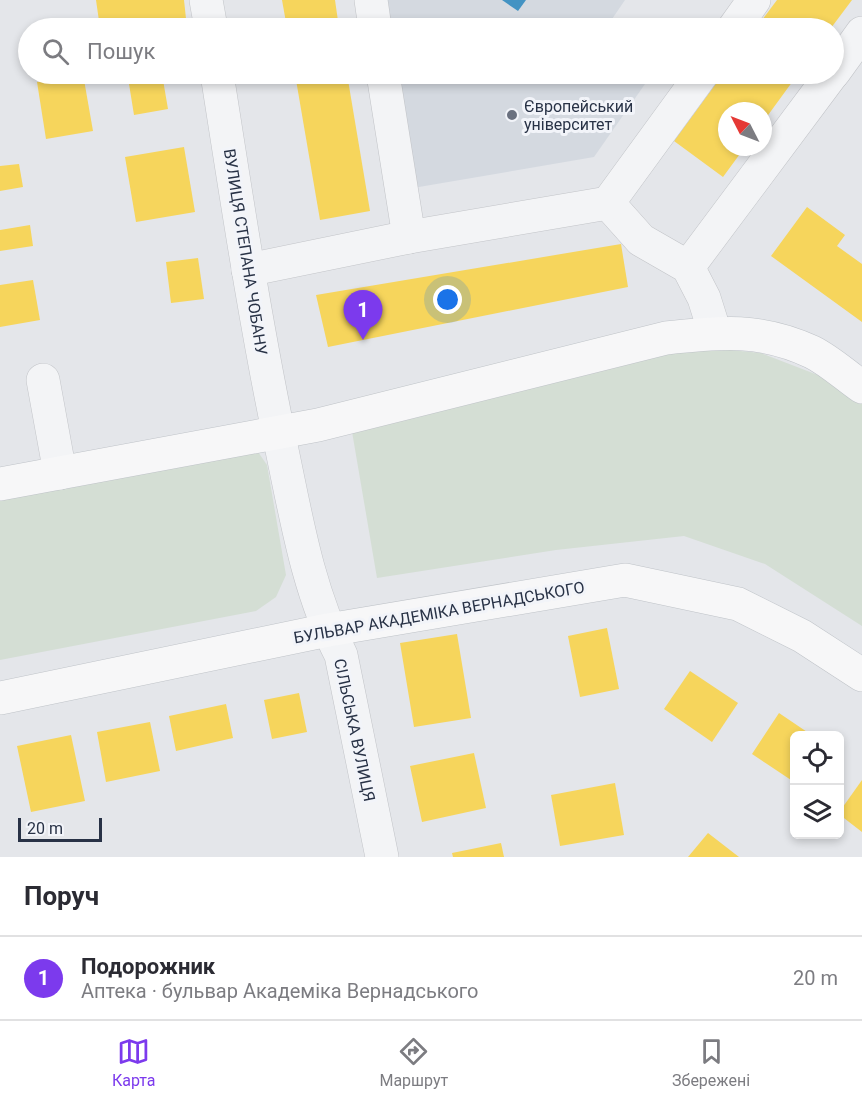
<!DOCTYPE html>
<html lang="uk">
<meta charset="utf-8">
<style>
:root{--surface:#fff;--page:#f7f7f7;--text:#2b2b33;--muted:#7c7c81;--line:#e1e1e2;--accent:#7c3aed}
body{margin:0;font-family:Roboto,sans-serif;background:var(--page);color:var(--text)}
.controls{position:absolute;right:18px;bottom:18px;display:grid;overflow:hidden;border-radius:9px;box-shadow:0 3px 9px #0003}
.controls button{width:54px;height:54px;display:grid;place-items:center;padding:0;border:0;border-bottom:2px solid var(--line);background:var(--surface);color:var(--text);font:30px sans-serif}
.compass{position:absolute;left:718px;top:102px;width:54px;height:54px;border-radius:50%;background:var(--surface);box-shadow:0 3px 9px #0003;rotate:312deg}
.scale{position:absolute;left:18px;bottom:15px;width:84px;box-sizing:border-box;padding-left:6px;border:3px solid #283246;border-top:0;font-size:16px;line-height:21px;white-space:nowrap;color:#283246;-webkit-text-stroke:4px #f2f4f9;paint-order:stroke}
.you{position:absolute;left:448px;top:300px;width:21px;height:21px;margin:-15px;border:4px solid #fff;border-radius:50%;background:#1a73e8;box-shadow:0 0 0 9px #1a73e833}
.badge{display:grid;place-items:center;width:39px;height:39px;border-radius:50%;background:var(--accent);color:#fff;font-size:20px;font-weight:700}
.pin{position:absolute;translate:-50% -50px;filter:drop-shadow(0 2px 3px #0008)}
.pin::after{content:'';position:absolute;top:32px;width:21px;height:18px;background:inherit;clip-path:polygon(0 0,100% 0,50% 100%)}
.list{margin:0;padding:0;list-style:none}
h2{display:flex;justify-content:space-between;align-items:center;height:78px;margin:0;padding:0 24px;font-size:26px}
h2 small{font-size:20px;font-weight:400;color:var(--muted)}
.list li{display:grid;grid-template-columns:39px 1fr auto;gap:18px;align-items:center;box-sizing:border-box;height:84px;padding:0 24px;border-top:2px solid var(--line)}
.list b{display:block;font-size:22px;white-space:nowrap}
.list p{margin:0;font-size:20px;white-space:nowrap;color:var(--muted)}
.list em{font-size:20px;font-style:normal;color:var(--muted)}
.icon{flex:none;width:33px;height:33px;fill:none;stroke:currentColor;stroke-width:2;stroke-linecap:round;stroke-linejoin:round}
.map{position:relative;flex:none;width:862px;height:857px;overflow:hidden}
.search{position:absolute;background:var(--surface);box-shadow:0 3px 9px #0003;left:18px;right:18px;top:18px;height:66px;display:flex;align-items:center;gap:15px;box-sizing:border-box;padding:0 21px;border-radius:33px;color:var(--muted);font-size:22px}
.sheet{height:162px;background:var(--surface)}
nav{display:flex;justify-content:space-around;align-items:center;box-sizing:border-box;height:84px;border-top:2px solid var(--line);background:var(--surface);font-size:16px;color:var(--muted)}
nav a{display:grid;justify-items:center;gap:3px}
nav .on{color:var(--accent)}
.map>svg:first-child{display:block}
.built{fill:#d4d9e0}
.park{fill:#d4ded4}
.homes{fill:#f6d55c}
.schools{fill:#4393c3}
.lines{fill:none;stroke-linecap:round;stroke-linejoin:round}
.minor-casing{stroke:#c2c4c8;stroke-width:34}
.major-casing{stroke:#bfc3c8;stroke-width:34}
.minor{stroke:#f3f4f6;stroke-width:33}
.major{stroke:#f7f7f8;stroke-width:33}
.poi-dot{fill:#6a717f;stroke:#f2f4f9;stroke-width:2}
.labels{text-anchor:middle;stroke-width:6;stroke-linejoin:round;paint-order:stroke}
.poi-label{font-size:16px;fill:#283246;stroke:#f2f4f9;text-anchor:start}
.street-label{font-size:16px;fill:#283246;stroke:#f2f4f9}
</style>
<div class="map">
<svg width="862" height="857" viewBox="0 0 862 857">
<rect width="100%" height="100%" fill="#e4e6ea"/>
<g class="built">
<path d="M 380,0 L 625,0 L 610,22 L 618,28 L 385,28 Z"/>
<path d="M 393,74 L 652,74 L 594,157 L 413,188 Z"/>
</g>
<g class="park">
<path d="M 699,347 L 761,353 L 836,382 L 862,401 L 862,626 L 765,564 L 684,536 L 556,550 L 377,578 L 350,420 Z"/>
<path d="M 254,446 L 267,465 L 286,575 L 276,597 L 256,611 L 0,660 L 0,487 Z"/>
</g>
<g class="homes">
<path d="M 96,0 L 184,0 L 187,28 L 100,28 Z"/>
<path d="M 282,0 L 335,0 L 339,28 L 287,28 Z"/>
<path d="M 777,0 L 852,0 L 831,28 L 756,28 Z"/>
<path d="M 83,74 L 93,131 L 46,139 L 37,82 Z"/>
<path d="M 141,74 L 162,74 L 168,109 L 134,115 L 129,84 L 142,82 Z"/>
<path d="M 295,74 L 347,74 L 370,211 L 320,220 Z"/>
<path d="M 723,74 L 798,74 L 763,122 L 763,111 L 727,111 L 727,147 L 745,147 L 723,177 L 674,141 Z"/>
<path d="M 184,147 L 195,212 L 136,222 L 125,157 Z"/>
<path d="M 19,164 L 23,187 L 0,191 L 0,166 Z"/>
<path d="M 807,207 L 845,235 L 837,246 L 862,264 L 862,322 L 771,256 Z"/>
<path d="M 30,225 L 33,246 L 0,251 L 0,230 Z"/>
<path d="M 621,244 L 628,287 L 328,347 L 316,295 Z"/>
<path d="M 198,258 L 204,299 L 171,303 L 166,262 Z"/>
<path d="M 33,280 L 40,320 L 0,327 L 0,285 Z"/>
<path d="M 607,628 L 619,689 L 580,697 L 568,636 Z"/>
<path d="M 457,634 L 471,718 L 414,727 L 400,643 Z"/>
<path d="M 690,671 L 738,703 L 712,742 L 664,709 Z"/>
<path d="M 299,693 L 307,732 L 272,739 L 264,700 Z"/>
<path d="M 226,704 L 233,738 L 176,751 L 169,716 Z"/>
<path d="M 779,713 L 813,736 L 794,736 L 794,782 L 752,754 Z"/>
<path d="M 150,722 L 160,771 L 106,782 L 97,732 Z"/>
<path d="M 71,735 L 85,801 L 31,812 L 17,746 Z"/>
<path d="M 474,753 L 486,808 L 422,822 L 410,766 Z"/>
<path d="M 862,780 L 862,832 L 840,815 L 840,811 Z"/>
<path d="M 615,783 L 624,835 L 560,846 L 551,795 Z"/>
<path d="M 708,833 L 739,857 L 688,857 Z"/>
<path d="M 501,843 L 504,857 L 453,857 L 452,853 Z"/>
</g>
<path class="schools" d="M 502,0 L 526,0 L 518,11 Z"/>
<g class="lines">
<defs>
<g id="minor">
<path d="M 206,0 L 211,28"/>
<path d="M 371,0 L 375,28"/>
<path d="M 734,28 L 754,0"/>
<path d="M 834,72 L 862,33"/>
<path d="M 217,74 C 237,201 256,328 283,455 C 297,522 309,593 341,655 L 382,857"/>
<path d="M 383,74 L 409,237"/>
<path d="M 608,203 L 641,240 L 688,267 L 704,298 L 715,333"/>
<path d="M 688,267 L 832,74"/>
<path d="M 248,270 L 409,237 L 608,203 L 702,74"/>
<path d="M 43,380 L 60,473"/>
</g>
<g id="major">
<path d="M 0,484 L 318,425 L 666,338 C 721,332 761,328 812,352 C 830,361 846,376 862,387"/>
<path d="M 0,698 L 328,630 L 625,580 L 738,604 L 802,636 L 862,675"/>
</g>
</defs>
<use href="#minor" class="minor-casing"/>
<use href="#major" class="major-casing"/>
<use href="#minor" class="minor"/>
<use href="#major" class="major"/>
</g>
<circle class="poi-dot" cx="512" cy="115" r="6"/>
<g class="labels">
<g class="poi-label">
<text x="524" y="112">Європейський<tspan x="524" dy="18">університет</tspan></text>
</g>
<g class="street-label">
<text transform="translate(246 252) rotate(81)" y="6">ВУЛИЦЯ СТЕПАНА ЧОБАНУ</text>
<text transform="translate(439 612) rotate(-10)" y="6">БУЛЬВАР АКАДЕМІКА ВЕРНАДСЬКОГО</text>
<text transform="translate(355 730) rotate(78)" y="6">СІЛЬСЬКА ВУЛИЦЯ</text>
</g>
</g>
</svg>
<div class="controls">
<button><svg class="icon" aria-label="locate" viewBox="0 0 24 24"><circle cx="12" cy="12" r="6"/><path d="M12 2v4M12 18v4M2 12h4M18 12h4"/></svg></button>
<button><svg class="icon" aria-label="layers" viewBox="0 0 24 24"><path d="M12 4l9 5-9 5-9-5zM3 14l9 5 9-5"/></svg></button>
</div>
<svg class="compass" viewBox="-18 -18 36 36"><path d="M0-13l5 13h-10z" fill="#e53935"/><path d="M0 13l5-13h-10z" fill="#7c7c81"/></svg>
<div class="scale">20 m</div>
<div class="you"></div>
<div class="pin badge" style="left:363px;top:340px">1</div>
<div class="search"><svg class="icon" aria-label="search" viewBox="0 0 24 24"><circle cx="10" cy="10" r="6"/><path d="M15 15l6 6"/></svg>Пошук</div>
</div>
<section class="sheet">
<h2>Поруч<small></small></h2>
<ul class="list">
<li><span class="badge">1</span><div><b>Подорожник</b><p>Аптека · бульвар Академіка Вернадського</p></div><em>20 m</em></li>
</ul>
</section>
<nav>
<a class="on"><svg class="icon" aria-label="map" viewBox="0 0 24 24"><path d="M3 6l6-2 6 2 6-2v14l-6 2-6-2-6 2zM9 4v14M15 6v14"/></svg>Карта</a>
<a><svg class="icon" aria-label="directions" viewBox="0 0 24 24"><path d="M12 3l9 9-9 9-9-9zM9 14v-3h6M13 9l2 2-2 2"/></svg>Маршрут</a>
<a><svg class="icon" aria-label="saved" viewBox="0 0 24 24"><path d="M7 4h10v16l-5-4-5 4z"/></svg>Збережені</a>
</nav>
